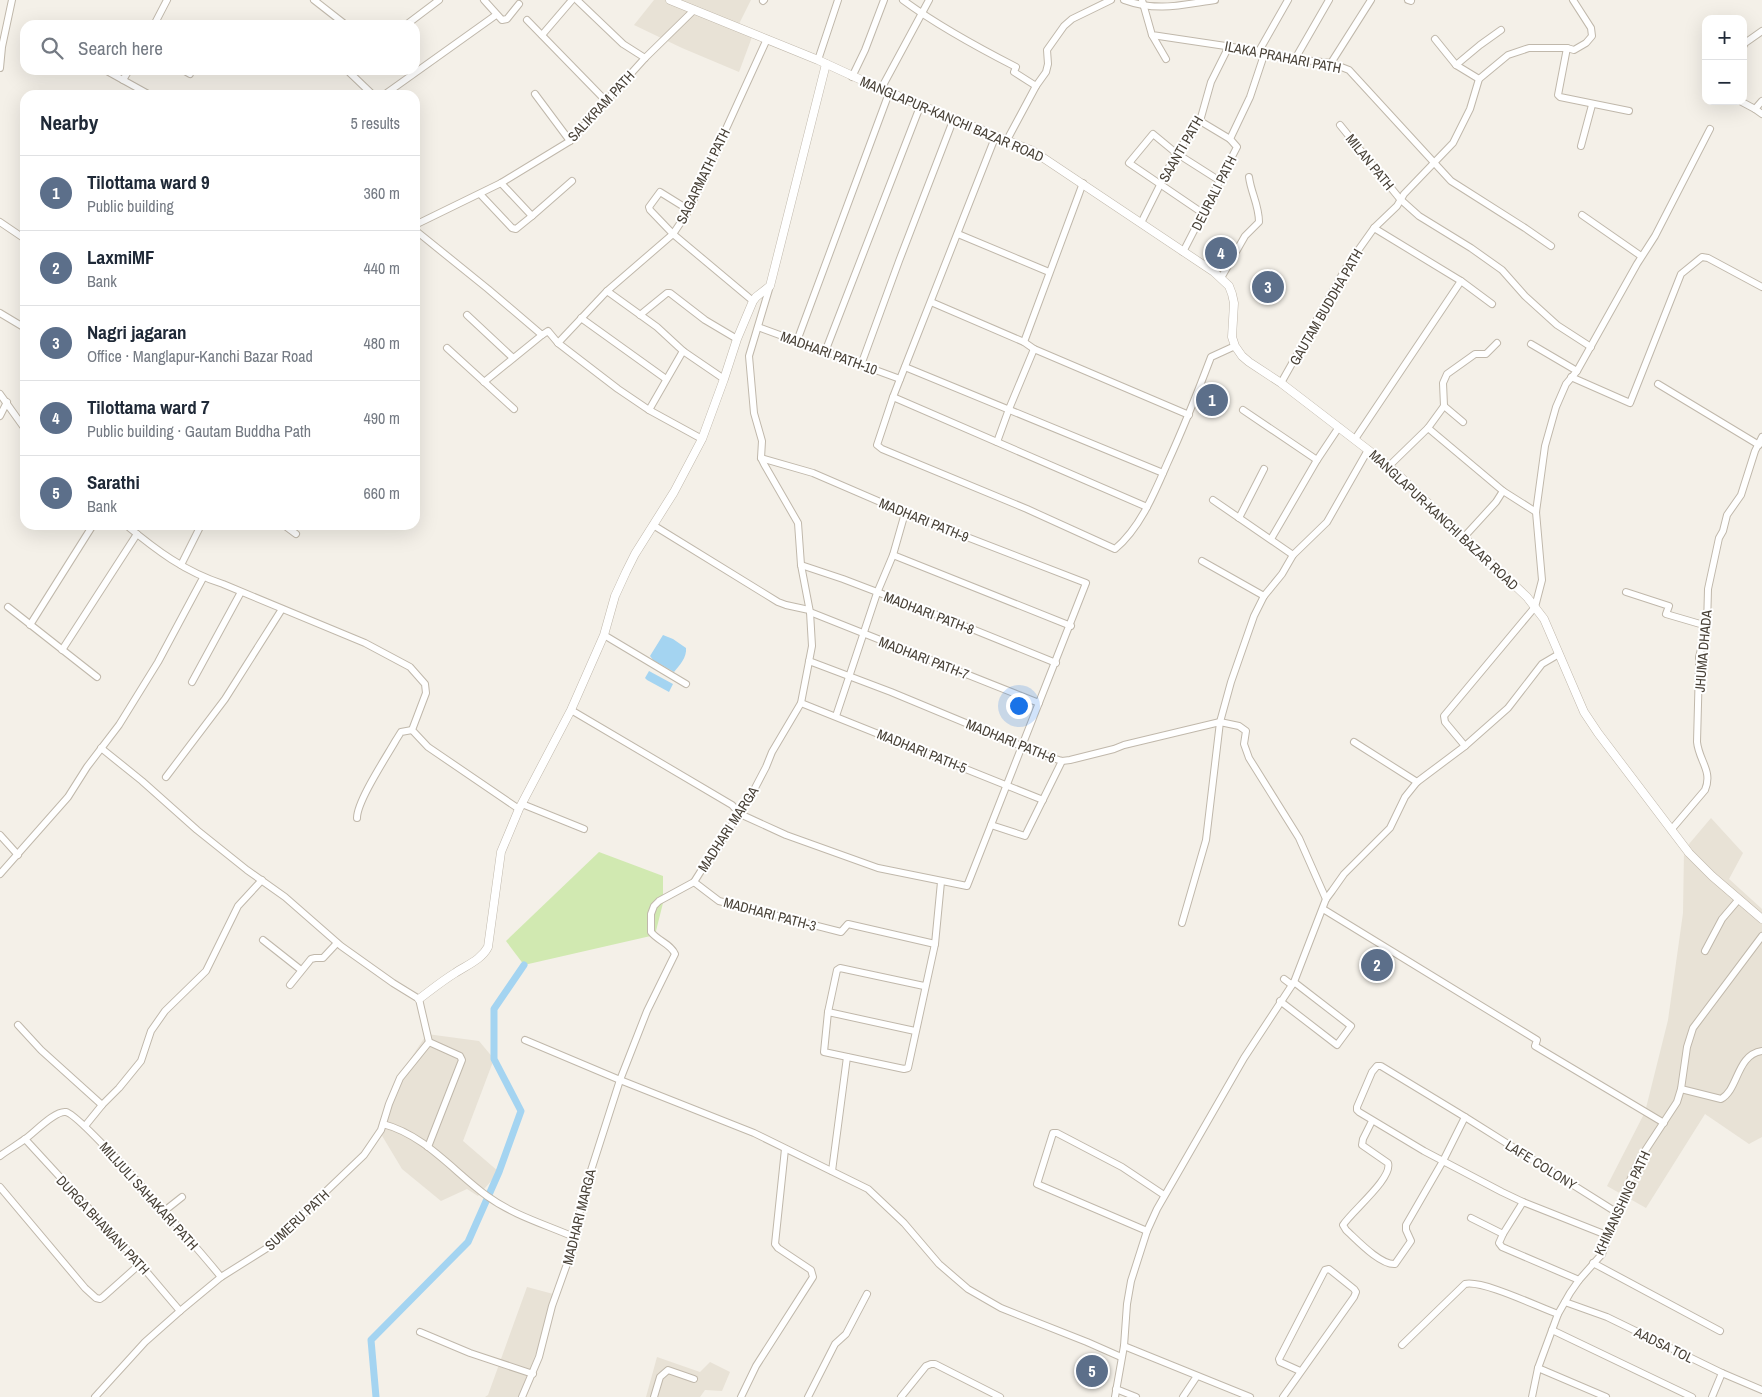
<!DOCTYPE html>
<meta charset="utf-8">
<style>
:root{--surface:#fff;--page:#f6f6f7;--text:#1f2937;--muted:#747a83;--line:#e0e1e3;--accent:#2563eb}
body{margin:0;font-family:"Archivo Narrow",sans-serif;background:var(--page);color:var(--text)}
.controls{position:absolute;right:15px;top:15px;display:grid;overflow:hidden;border-radius:10px;box-shadow:0 5px 20px #0002}
.controls button{width:45px;height:45px;display:grid;place-items:center;padding:0;border:0;border-bottom:1px solid var(--line);background:var(--surface);color:var(--text);font:25px sans-serif}
.you{position:absolute;left:1018px;top:705px;width:18px;height:18px;margin:-12px;border:4px solid #fff;border-radius:50%;background:#1a73e8;box-shadow:0 0 0 8px #1a73e833}
.badge{display:grid;place-items:center;width:32px;height:32px;border-radius:50%;background:var(--accent);color:#fff;font-size:16px;font-weight:700}
.pin{position:absolute;translate:-50% -50%;border:2px solid #fff;box-shadow:0 1px 5px #0006}
.list{margin:0;padding:0;list-style:none}
h2{display:flex;justify-content:space-between;align-items:center;height:65px;margin:0;padding:0 20px;font-size:21px}
h2 small{font-size:16px;font-weight:400;color:var(--muted)}
.list li{display:grid;grid-template-columns:32px 1fr auto;gap:15px;align-items:center;box-sizing:border-box;height:75px;padding:0 20px;border-top:1px solid var(--line)}
.list b{display:block;font-size:19px;white-space:nowrap}
.list p{margin:0;font-size:16px;white-space:nowrap;color:var(--muted)}
.list em{font-size:16px;font-style:normal;color:var(--muted)}
.icon{flex:none;width:28px;height:28px;fill:none;stroke:currentColor;stroke-width:2;stroke-linecap:round;stroke-linejoin:round}
.map{position:relative;flex:none;width:1762px;height:1397px;overflow:hidden}
.search{position:absolute;background:var(--surface);box-shadow:0 5px 20px #0002;left:20px;top:20px;width:400px;height:55px;display:flex;align-items:center;gap:12px;box-sizing:border-box;padding:0 18px;border-radius:15px;color:var(--muted);font-size:19px}
.panel{position:absolute;background:var(--surface);box-shadow:0 5px 20px #0002;left:20px;top:90px;width:400px;height:440px;border-radius:15px}
.map>svg:first-child{display:block}
.residential{fill:#e8e2d6}
.green{fill:#d1e9b1}
.water{fill:#a4d4f1}
.lines{fill:none;stroke-linecap:round;stroke-linejoin:round}
.canal{stroke:#a4d4f1;stroke-width:7}
.minor-casing{stroke:#c0b8ab;stroke-width:8}
.tertiary-casing{stroke:#c0b8ab;stroke-width:9}
.minor{stroke:#fff;stroke-width:6}
.tertiary{stroke:#fff;stroke-width:8}
.labels{text-anchor:middle;stroke-width:4;stroke-linejoin:round;paint-order:stroke}
.street-label{font-size:14px;fill:#484137;stroke:#fff}
</style>
<div class="map">
<svg width="1762" height="1397" viewBox="0 0 1762 1397">
<rect width="100%" height="100%" fill="#f4f0e8"/>
<g class="residential">
<path d="M 654,0 L 751,0 L 738,26 L 752,37 L 739,72 L 682,48 L 634,25 Z"/>
<path d="M 1711,818 L 1743,853 L 1729,879 L 1762,909 L 1762,1137 L 1749,1144 L 1705,1114 L 1646,1208 L 1607,1186 L 1645,1112 L 1668,1020 L 1683,913 L 1684,850 Z"/>
<path d="M 427,1034 L 479,1041 L 494,1059 L 463,1141 L 499,1172 L 478,1196 L 467,1189 L 441,1201 L 402,1169 L 378,1129 L 393,1085 Z"/>
<path d="M 527,1287 L 557,1295 L 522,1392 L 519,1397 L 485,1397 L 488,1395 Z"/>
<path d="M 657,1357 L 700,1372 L 710,1362 L 730,1372 L 722,1391 L 705,1390 L 700,1397 L 646,1397 Z"/>
</g>
<path class="green" d="M 599,852 L 663,876 L 663,903 L 655,935 L 524,965 L 506,941 Z"/>
<g class="water">
<path d="M 663,635 L 673,639 L 686,648 C 687,657 680,665 674,672 L 653,660 L 650,656 Z"/>
<path d="M 649,671 L 673,684 L 669,692 L 647,680 L 645,678 Z"/>
</g>
<g class="lines">
<path class="canal" d="M 376,1397 L 371,1340 L 468,1242 L 499,1172 L 521,1111 L 494,1059 L 494,1009 L 524,965"/>
<defs>
<g id="minor">
<path d="M 314,0 L 346,25"/>
<path d="M 484,0 L 502,20 L 507,19 L 519,4"/>
<path d="M 577,0 L 623,44 L 645,58"/>
<path d="M 903,0 C 938,26 977,47 1016,67 L 1014,72 L 1036,86"/>
<path d="M 1124,0 C 1157,12 1181,5 1215,0"/>
<path d="M 1142,0 L 1152,35 L 1259,51 L 1295,59 L 1331,63 L 1349,70 L 1451,181 L 1525,228 L 1551,246"/>
<path d="M 1408,0 L 1411,1"/>
<path d="M 763,1 L 764,0"/>
<path d="M 527,20 L 606,101"/>
<path d="M 154,25 L 167,0"/>
<path d="M 406,25 L 439,0"/>
<path d="M 542,35 L 572,0"/>
<path d="M 1152,35 L 1166,59"/>
<path d="M 1435,39 L 1456,65 L 1479,79"/>
<path d="M 1743,47 L 1745,43 L 1762,31"/>
<path d="M 1567,48 L 1558,95 L 1560,97 L 1629,111"/>
<path d="M 1259,51 L 1288,0"/>
<path d="M 1295,59 L 1329,0"/>
<path d="M 818,60 L 838,0"/>
<path d="M 1331,63 L 1371,0"/>
<path d="M 1456,65 L 1480,45 L 1501,30"/>
<path d="M 0,68 L 2,47 L 12,0"/>
<path d="M 105,70 L 150,95"/>
<path d="M 183,70 L 190,74"/>
<path d="M 349,70 L 348,71 L 373,95"/>
<path d="M 852,77 L 865,50 L 884,0"/>
<path d="M 123,80 L 129,70"/>
<path d="M 881,89 L 929,0"/>
<path d="M 535,94 L 570,141"/>
<path d="M 384,95 L 496,15"/>
<path d="M 1740,101 L 1755,109"/>
<path d="M 1762,101 L 1755,109 L 1762,114"/>
<path d="M 1200,121 L 1230,139"/>
<path d="M 1340,125 L 1400,199 L 1419,216 L 1471,248 L 1502,270 L 1525,296 L 1557,325 L 1591,347"/>
<path d="M 996,135 L 893,397 L 877,445 L 882,449 L 1027,509 L 1115,549 C 1140,528 1154,494 1167,464 C 1183,429 1197,394 1211,357 L 1235,346"/>
<path d="M 1007,140 L 1036,86 L 1046,72 L 1048,64 L 1047,50 L 1064,26 L 1072,19 L 1111,0"/>
<path d="M 1581,146 L 1592,105"/>
<path d="M 480,194 L 512,228 L 516,229 L 532,216 L 501,183"/>
<path d="M 689,210 L 660,192 L 649,207 L 650,210 L 673,234 L 753,301"/>
<path d="M 1204,214 L 1129,163 L 1153,134 L 1176,153 L 1220,181"/>
<path d="M 1582,215 L 1641,256"/>
<path d="M 532,216 L 572,181"/>
<path d="M 0,222 L 25,239"/>
<path d="M 1141,223 L 1176,153 L 1200,121 L 1211,82 L 1229,46"/>
<path d="M 415,225 L 501,183 L 570,141 L 645,58 L 694,10"/>
<path d="M 1374,228 L 1461,281 L 1492,304"/>
<path d="M 415,230 L 488,289 L 542,335 L 548,331 L 558,343"/>
<path d="M 958,234 L 1049,272"/>
<path d="M 1183,252 L 1237,147 L 1230,139 L 1250,97 L 1265,52"/>
<path d="M 1221,278 L 1245,236 L 1259,222 C 1259,205 1251,193 1249,177"/>
<path d="M 607,291 L 673,234 L 689,210 L 767,39"/>
<path d="M 931,302 L 1024,342 L 1034,349 L 1189,415"/>
<path d="M 0,313 L 25,328"/>
<path d="M 467,315 L 513,358"/>
<path d="M 640,315 L 667,293 L 670,293 L 705,320 L 737,339"/>
<path d="M 581,318 L 666,379"/>
<path d="M 758,327 L 900,379"/>
<path d="M 797,341 L 889,93"/>
<path d="M 1024,342 L 1083,183"/>
<path d="M 1531,344 L 1577,371"/>
<path d="M 447,348 L 514,409"/>
<path d="M 825,352 L 921,104"/>
<path d="M 861,365 L 899,261 L 954,118"/>
<path d="M 905,367 L 1163,473"/>
<path d="M 1571,377 L 1630,403 L 1681,274 L 1702,257 L 1708,258 L 1762,287"/>
<path d="M 484,382 L 542,335"/>
<path d="M 1281,383 L 1347,266 L 1374,228 L 1397,206 L 1404,194 L 1453,143 L 1470,109 L 1479,79 L 1508,55 L 1529,48 L 1567,48 L 1574,50 L 1586,43 L 1592,36 L 1591,28 L 1573,0"/>
<path d="M 1658,384 L 1759,445"/>
<path d="M 0,394 L 25,429"/>
<path d="M 893,397 L 1147,507"/>
<path d="M 1444,406 L 1463,422"/>
<path d="M 649,410 L 683,351"/>
<path d="M 1243,410 L 1317,460"/>
<path d="M 0,416 L 7,402"/>
<path d="M 1428,428 L 1503,491"/>
<path d="M 702,439 L 649,410 L 618,389 L 558,343 L 607,291 L 657,327 L 683,351 L 724,379"/>
<path d="M 1355,439 L 1461,281"/>
<path d="M 997,442 L 1009,409 L 1034,349"/>
<path d="M 761,458 L 813,473 L 915,517 L 1086,583 L 991,825"/>
<path d="M 1389,466 L 1428,428 L 1444,406 L 1443,383 L 1447,374 L 1475,354 L 1486,354 L 1497,343"/>
<path d="M 1213,500 L 1293,555"/>
<path d="M 1239,518 L 1264,469"/>
<path d="M 126,525 C 156,550 185,572 223,584 L 365,643 L 410,667 L 425,684 L 426,693 L 412,730 L 428,747 L 519,809"/>
<path d="M 284,525 L 296,534"/>
<path d="M 653,525 L 778,602 L 786,605 L 809,610"/>
<path d="M 1464,537 L 1496,502 L 1503,491 L 1536,512"/>
<path d="M 1271,539 L 1317,460 L 1339,427"/>
<path d="M 893,555 L 1071,626"/>
<path d="M 1202,561 L 1264,596"/>
<path d="M 181,565 L 201,525"/>
<path d="M 801,565 L 843,579 L 940,616 L 1056,663"/>
<path d="M 1626,592 L 1669,606 L 1666,614 L 1707,626"/>
<path d="M 8,607 L 97,677"/>
<path d="M 810,612 L 1039,703"/>
<path d="M 30,625 L 93,525"/>
<path d="M 604,635 L 686,684"/>
<path d="M 62,650 L 137,534"/>
<path d="M 809,661 L 891,692 L 1043,755 L 1062,761 L 1070,760 L 1114,749 L 1124,745 L 1220,722 L 1239,726 L 1246,731 L 1244,744 L 1249,758 L 1299,838 L 1326,899"/>
<path d="M 192,682 L 241,592"/>
<path d="M 801,703 L 1043,800"/>
<path d="M 571,710 L 732,805 L 740,814 L 786,835 L 878,868 L 967,886 L 991,825 L 1025,836 L 1062,761"/>
<path d="M 836,716 L 877,593 L 893,555 L 905,513"/>
<path d="M 1354,742 L 1417,782"/>
<path d="M 1465,746 L 1445,722 L 1444,716 L 1535,607 L 1542,580 L 1536,512 L 1545,446 L 1556,407 L 1566,384 L 1577,371 L 1637,264 L 1655,236 L 1710,129"/>
<path d="M 166,777 L 225,699 L 282,609"/>
<path d="M 522,804 L 584,829"/>
<path d="M 357,818 C 357,801 387,756 396,740 L 401,732 L 412,730"/>
<path d="M 1671,830 L 1705,790 C 1713,771 1699,761 1697,742 L 1699,667 L 1699,657 L 1707,626 L 1708,589 L 1719,538 L 1723,531 L 1727,515 L 1741,495 L 1755,451 L 1762,437"/>
<path d="M 0,835 L 18,855"/>
<path d="M 0,874 L 68,797 L 87,767 L 119,725 L 158,662 L 203,578"/>
<path d="M 694,882 L 719,901 L 841,932 L 848,924 L 935,944"/>
<path d="M 1323,909 L 1537,1040 L 1535,1046 L 1664,1123"/>
<path d="M 1182,923 L 1206,840 L 1220,722 L 1231,682 L 1254,616 L 1264,596 L 1282,574 L 1293,555 L 1327,522 L 1368,450"/>
<path d="M 263,940 L 301,970"/>
<path d="M 1705,951 L 1722,919 L 1739,899"/>
<path d="M 1284,979 L 1292,985"/>
<path d="M 290,985 L 311,959 L 315,958 L 323,958 L 337,943"/>
<path d="M 924,986 L 840,968 L 837,970 L 828,1012 L 824,1052 L 904,1069 L 908,1068 L 935,944 L 941,882"/>
<path d="M 1280,1001 L 1337,1045 L 1351,1026 L 1294,982"/>
<path d="M 828,1012 L 915,1031"/>
<path d="M 18,1025 L 41,1050 L 102,1105"/>
<path d="M 525,1040 L 620,1080 L 754,1133 L 868,1189 L 904,1223 L 939,1264 L 968,1289 L 1001,1308 L 1087,1342 L 1121,1357"/>
<path d="M 1681,1089 L 1721,1099 C 1739,1089 1736,1055 1762,1051"/>
<path d="M 1465,1117 L 1616,1212"/>
<path d="M 1372,1121 L 1363,1139 L 1362,1145 L 1388,1163 C 1393,1178 1352,1211 1343,1225 L 1346,1230 C 1357,1240 1380,1265 1395,1264 L 1411,1241 L 1406,1230 L 1406,1225 L 1443,1161 L 1465,1117 L 1381,1066 L 1377,1066 L 1372,1072 L 1357,1107 L 1357,1110 L 1359,1112 L 1424,1151 L 1502,1192 L 1523,1202 L 1609,1236"/>
<path d="M 383,1124 C 425,1135 453,1171 487,1196 C 513,1215 544,1224 574,1237"/>
<path d="M 85,1126 L 102,1105 L 119,1088 L 141,1061 L 151,1031 L 165,1011 L 206,971 L 238,906 L 262,880"/>
<path d="M 25,1139 L 140,1264 L 180,1311"/>
<path d="M 428,1147 L 462,1060 L 460,1056 L 429,1042"/>
<path d="M 0,1156 C 8,1150 17,1145 25,1139 C 34,1133 55,1110 66,1112 C 82,1115 203,1255 221,1277"/>
<path d="M 832,1171 L 847,1057"/>
<path d="M 0,1187 L 85,1288 L 96,1298 L 100,1299 L 103,1297 L 140,1264"/>
<path d="M 163,1212 L 182,1197"/>
<path d="M 1471,1218 L 1503,1234 L 1523,1202"/>
<path d="M 1147,1231 L 1037,1184 L 1053,1133 L 1057,1133 L 1122,1167 L 1164,1195"/>
<path d="M 1503,1234 L 1499,1243 L 1502,1247 L 1579,1280"/>
<path d="M 1593,1263 L 1720,1331"/>
<path d="M 1565,1302 L 1607,1317 L 1722,1373 L 1762,1390"/>
<path d="M 1552,1330 L 1692,1397"/>
<path d="M 420,1332 L 470,1353 L 533,1374"/>
<path d="M 1402,1345 L 1465,1284 C 1483,1280 1538,1307 1558,1314"/>
<path d="M 1124,1346 L 1250,1397"/>
<path d="M 1538,1368 L 1606,1397"/>
<path d="M 1116,1389 L 1136,1397"/>
<path d="M 95,1397 L 145,1342 L 180,1311 L 221,1277 L 275,1243 L 319,1198 L 364,1155 L 381,1130 L 389,1104 L 400,1078 L 429,1042 L 419,999 L 393,983 L 341,946 L 285,897 L 247,870 L 197,830 L 142,781 L 101,748"/>
<path d="M 522,1397 L 539,1357 L 552,1306 L 567,1264 L 586,1186 L 620,1080 L 647,1011 L 675,954 C 671,944 658,941 651,932 L 651,914 L 654,906 L 659,901 L 694,882 L 706,863 L 718,849 L 726,833 L 740,814 L 755,788 L 766,767 L 772,752 L 801,703 L 812,646 L 810,612 L 801,565 L 798,523 L 764,464 L 761,458 L 762,441 L 754,413 L 749,356 L 770,286"/>
<path d="M 654,1397 L 660,1377 L 668,1370 L 694,1379"/>
<path d="M 741,1397 L 756,1366 L 813,1277 L 811,1270 L 778,1248 L 775,1244 L 785,1149"/>
<path d="M 808,1397 L 835,1344 L 846,1334 L 867,1294"/>
<path d="M 901,1397 L 926,1366 L 931,1364 L 935,1364 L 1000,1397"/>
<path d="M 1115,1397 L 1124,1346 L 1127,1304 L 1131,1281 L 1147,1231 L 1157,1209 L 1244,1058 L 1294,982 L 1326,899 L 1332,891 L 1344,874 L 1390,828 L 1405,797 L 1417,782 L 1465,746 L 1508,708 L 1542,664 L 1559,654"/>
<path d="M 1183,1397 L 1197,1376"/>
<path d="M 1283,1397 L 1354,1297 L 1356,1292 L 1354,1289 L 1329,1269 L 1325,1270 L 1279,1359 L 1280,1362 L 1300,1371"/>
<path d="M 1532,1397 L 1538,1368 L 1558,1314 L 1570,1293 L 1579,1280 L 1602,1254 L 1609,1236 L 1616,1212 L 1639,1160 L 1677,1102 L 1681,1089 L 1687,1047 L 1693,1028 L 1762,936"/>
<path d="M 1712,1397 L 1722,1373"/>
</g>
<g id="tertiary">
<path d="M 670,0 L 818,60 L 881,89 L 1033,151 L 1214,272 L 1229,286 L 1232,294 L 1234,303 L 1232,337 L 1235,346 L 1242,356 L 1249,362 L 1281,383 L 1389,466 L 1527,597 L 1544,619 L 1584,712 L 1598,733 L 1689,853 L 1712,876 L 1762,919"/>
<path d="M 419,999 C 431,990 442,981 455,973 C 467,965 481,960 488,947 L 501,852 L 519,809 L 571,710 L 604,635 L 615,596 L 626,572 L 635,554 L 674,492 L 702,439 L 724,379 L 737,339 L 753,301 L 756,297 L 770,286 L 826,64"/>
</g>
</defs>
<use href="#minor" class="minor-casing"/>
<use href="#tertiary" class="tertiary-casing"/>
<use href="#minor" class="minor"/>
<use href="#tertiary" class="tertiary"/>
</g>
<g class="labels">
<g class="street-label">
<text transform="translate(1283 57) rotate(11)" y="5">ILAKA PRAHARI PATH</text>
<text transform="translate(601 106) rotate(-47)" y="5">SALIKRAM PATH</text>
<text transform="translate(952 119) rotate(23)" y="5">MANGLAPUR-KANCHI BAZAR ROAD</text>
<text transform="translate(1181 149) rotate(-60)" y="5">SAANTI PATH</text>
<text transform="translate(1370 162) rotate(51)" y="5">MILAN PATH</text>
<text transform="translate(703 176) rotate(-64)" y="5">SAGARMATH PATH</text>
<text transform="translate(1214 193) rotate(-63)" y="5">DEURALI PATH</text>
<text transform="translate(1326 307) rotate(-60)" y="5">GAUTAM BUDDHA PATH</text>
<text transform="translate(829 353) rotate(20)" y="5">MADHARI PATH-10</text>
<text transform="translate(924 520) rotate(22)" y="5">MADHARI PATH-9</text>
<text transform="translate(1444 520) rotate(43)" y="5">MANGLAPUR-KANCHI BAZAR ROAD</text>
<text transform="translate(929 613) rotate(21)" y="5">MADHARI PATH-8</text>
<text transform="translate(1703 651) rotate(-85)" y="5">JHUMA DHADA</text>
<text transform="translate(924 658) rotate(21)" y="5">MADHARI PATH-7</text>
<text transform="translate(1011 741) rotate(22)" y="5">MADHARI PATH-6</text>
<text transform="translate(922 751) rotate(22)" y="5">MADHARI PATH-5</text>
<text transform="translate(728 829) rotate(-57)" y="5">MADHARI MARGA</text>
<text transform="translate(770 914) rotate(15)" y="5">MADHARI PATH-3</text>
<text transform="translate(1541 1165) rotate(32)" y="5">LAFE COLONY</text>
<text transform="translate(149 1196) rotate(48)" y="5">MILIJULI SAHAKARI PATH</text>
<text transform="translate(1622 1203) rotate(-65)" y="5">KHIMANSHING PATH</text>
<text transform="translate(579 1217) rotate(-76)" y="5">MADHARI MARGA</text>
<text transform="translate(297 1220) rotate(-43)" y="5">SUMERU PATH</text>
<text transform="translate(103 1225) rotate(47)" y="5">DURGA BHAWANI PATH</text>
<text transform="translate(1664 1345) rotate(26)" y="5">AADSA TOL</text>
</g>
</g>
</svg>
<div class="controls">
<button>+</button>
<button>−</button>
</div>
<div class="you"></div>
<div class="pin badge" style="left:1212px;top:400px;background:#5c6f8a">1</div>
<div class="pin badge" style="left:1377px;top:965px;background:#5c6f8a">2</div>
<div class="pin badge" style="left:1268px;top:287px;background:#5c6f8a">3</div>
<div class="pin badge" style="left:1221px;top:253px;background:#5c6f8a">4</div>
<div class="pin badge" style="left:1092px;top:1371px;background:#5c6f8a">5</div>
<div class="search"><svg class="icon" aria-label="search" viewBox="0 0 24 24"><circle cx="10" cy="10" r="6"/><path d="M15 15l6 6"/></svg>Search here</div>
<section class="panel">
<h2>Nearby<small>5 results</small></h2>
<ul class="list">
<li><span class="badge" style="background:#5c6f8a">1</span><div><b>Tilottama ward 9</b><p>Public building</p></div><em>360 m</em></li>
<li><span class="badge" style="background:#5c6f8a">2</span><div><b>LaxmiMF</b><p>Bank</p></div><em>440 m</em></li>
<li><span class="badge" style="background:#5c6f8a">3</span><div><b>Nagri jagaran</b><p>Office · Manglapur-Kanchi Bazar Road</p></div><em>480 m</em></li>
<li><span class="badge" style="background:#5c6f8a">4</span><div><b>Tilottama ward 7</b><p>Public building · Gautam Buddha Path</p></div><em>490 m</em></li>
<li><span class="badge" style="background:#5c6f8a">5</span><div><b>Sarathi</b><p>Bank</p></div><em>660 m</em></li>
</ul>
</section>
</div>
